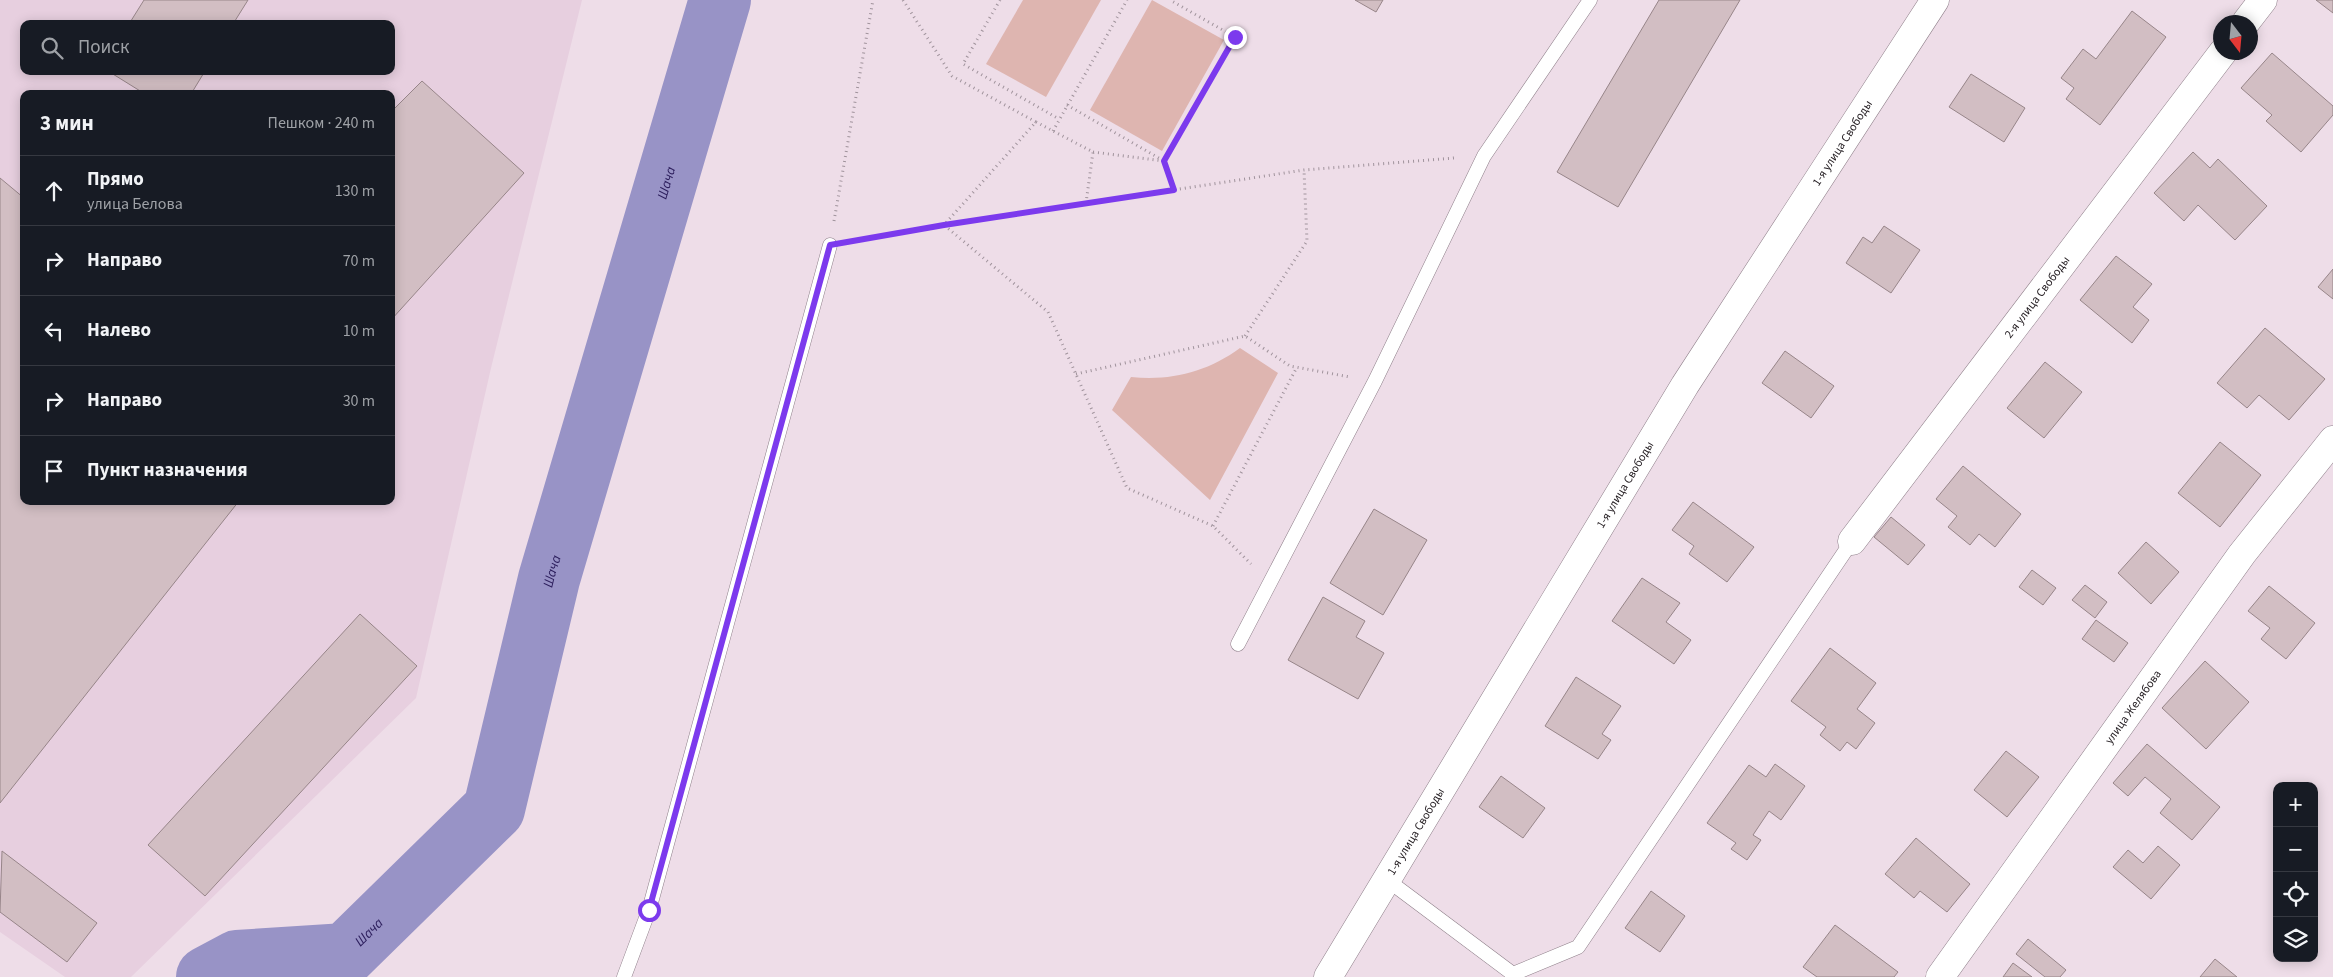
<!DOCTYPE html>
<html lang="ru">
<meta charset="utf-8">
<style>
:root{--surface:#171b24;--page:#242831;--text:#f1f3f6;--muted:#9ea1a6;--line:#363941}
body{margin:0;font-family:"Source Sans 3",sans-serif;background:var(--page);color:var(--text)}
.controls{position:absolute;right:15px;bottom:15px;display:grid;overflow:hidden;border-radius:10px;box-shadow:0 2px 12px #0003}
.controls button{width:45px;height:45px;display:grid;place-items:center;padding:0;border:0;border-bottom:1px solid var(--line);background:var(--surface);color:var(--text);font:25px sans-serif}
.compass{position:absolute;left:2213px;top:15px;width:45px;height:45px;border-radius:50%;background:var(--surface);box-shadow:0 2px 12px #0003;rotate:164deg}
.stop{position:absolute;width:15px;height:15px;margin:-11px;border:4px solid #7c3aed;border-radius:50%;background:#fff}
.stop.end{background:#7c3aed;border-color:#fff;box-shadow:0 1px 5px #0008}
.list{margin:0;padding:0;list-style:none}
h2{display:flex;justify-content:space-between;align-items:center;height:65px;margin:0;padding:0 20px;font-size:21px}
h2 small{font-size:16px;font-weight:400;color:var(--muted)}
.list li{display:grid;grid-template-columns:32px 1fr auto;gap:15px;align-items:center;box-sizing:border-box;height:70px;padding:0 20px;border-top:1px solid var(--line)}
.list b{display:block;font-size:19px;white-space:nowrap}
.list p{margin:0;font-size:16px;white-space:nowrap;color:var(--muted)}
.list em{font-size:16px;font-style:normal;color:var(--muted)}
.icon{flex:none;width:28px;height:28px;fill:none;stroke:currentColor;stroke-width:2;stroke-linecap:round;stroke-linejoin:round}
.map{position:relative;flex:none;width:2333px;height:977px;overflow:hidden}
.search{position:absolute;background:var(--surface);box-shadow:0 2px 12px #0003;left:20px;top:20px;width:375px;height:55px;display:flex;align-items:center;gap:12px;box-sizing:border-box;padding:0 18px;border-radius:10px;color:var(--muted);font-size:19px}
.panel{position:absolute;background:var(--surface);box-shadow:0 2px 12px #0003;left:20px;top:90px;width:375px;height:415px;border-radius:10px}
.map>svg:first-child{display:block}
.built{fill:#e7cfdf;fill-rule:evenodd}
.green{fill:#deb5b0}
.lines{fill:none;stroke-linecap:round;stroke-linejoin:round}
.river{stroke:#9893c6;stroke-width:62}
.building{fill:#d2bec3;stroke:#978589}
.lane-casing{stroke:#8e7f89;stroke-width:15}
.street-casing{stroke:#8e7f89;stroke-width:29}
.secondary-casing{stroke:#8e7f89;stroke-width:29}
.path{stroke:#a0939c;stroke-width:3;stroke-dasharray:1 4;stroke-linecap:butt}
.lane{stroke:#fff;stroke-width:14}
.street{stroke:#fff;stroke-width:28}
.secondary{stroke:#fff;stroke-width:28}
.route{stroke:#7c3aed;stroke-width:6}
.labels{text-anchor:middle;stroke-width:4.5;stroke-linejoin:round;paint-order:stroke}
.street-label{font-size:12px;fill:#272125;stroke:#fbebf6}
.water-label{font-size:14px;font-style:italic;fill:#2e205e;stroke:#fbebf6}
</style>
<div class="map">
<svg width="2333" height="977" viewBox="0 0 2333 977">
<rect width="100%" height="100%" fill="#eedde8"/>
<path class="built" d="M 0,0 L 582,0 L 491,368 L 416,698 L 131,977 L 65,977 L 0,932 ZM 24,24 L 391,24 L 391,71 L 24,71 ZM 24,94 L 391,94 L 391,501 L 24,501 Z"/>
<g class="green">
<path d="M 1023,0 L 1101,0 L 1046,97 L 986,64 Z"/>
<path d="M 1152,0 L 1224,40 L 1162,151 L 1090,110 Z"/>
<path d="M 1240,348 L 1278,373 L 1210,500 L 1112,410 L 1131,377 C 1172,381 1207,372 1240,348 Z"/>
</g>
<g class="lines">
<path class="river" id="s1" d="M 207,977 L 237,961 L 346,954 L 494,809 L 549,579 L 720,0"/>
</g>
<g class="building">
<path d="M 144,0 L 248,0 L 233,24 L 129,24 Z"/>
<path d="M 1355,0 L 1383,0 L 1376,12 Z"/>
<path d="M 1659,0 L 1740,0 L 1618,207 L 1557,172 Z"/>
<path d="M 2316,0 L 2333,0 L 2333,13 Z"/>
<path d="M 2132,11 L 2166,37 L 2100,125 L 2066,99 L 2074,88 L 2061,78 L 2083,49 L 2096,59 Z"/>
<path d="M 2272,53 L 2333,106 L 2333,115 L 2301,152 L 2266,121 L 2272,115 L 2241,88 Z"/>
<path d="M 108,71 L 205,71 L 191,94 L 145,94 Z"/>
<path d="M 1971,74 L 2025,108 L 2004,142 L 1949,107 Z"/>
<path d="M 422,81 L 524,173 L 391,320 L 391,112 Z"/>
<path d="M 2193,152 L 2210,168 L 2218,159 L 2267,206 L 2235,240 L 2198,205 L 2184,221 L 2154,193 Z"/>
<path d="M 0,178 L 24,198 L 24,501 L 239,501 L 0,803 Z"/>
<path d="M 1884,226 L 1920,250 L 1891,293 L 1846,263 L 1863,237 L 1872,243 Z"/>
<path d="M 2116,256 L 2152,284 L 2133,307 L 2149,320 L 2132,343 L 2080,300 Z"/>
<path d="M 2333,269 L 2333,299 L 2318,287 Z"/>
<path d="M 2265,328 L 2325,379 L 2289,420 L 2259,395 L 2247,408 L 2217,383 Z"/>
<path d="M 1785,351 L 1834,386 L 1811,418 L 1762,383 Z"/>
<path d="M 2045,362 L 2082,392 L 2044,438 L 2007,408 Z"/>
<path d="M 2220,442 L 2261,475 L 2220,527 L 2178,493 Z"/>
<path d="M 1963,466 L 2021,514 L 1995,547 L 1979,534 L 1970,545 L 1948,527 L 1957,516 L 1936,499 Z"/>
<path d="M 1693,502 L 1754,547 L 1727,582 L 1689,554 L 1694,546 L 1672,530 Z"/>
<path d="M 1374,509 L 1427,540 L 1383,615 L 1330,583 Z"/>
<path d="M 1891,517 L 1925,545 L 1908,565 L 1874,537 Z"/>
<path d="M 2146,542 L 2179,572 L 2151,604 L 2118,573 Z"/>
<path d="M 2032,570 L 2056,588 L 2043,605 L 2019,587 Z"/>
<path d="M 1642,578 L 1680,603 L 1666,622 L 1691,640 L 1674,664 L 1612,621 Z"/>
<path d="M 2085,585 L 2107,602 L 2095,618 L 2072,600 Z"/>
<path d="M 2269,586 L 2315,623 L 2286,659 L 2261,639 L 2270,628 L 2248,611 Z"/>
<path d="M 1323,597 L 1365,621 L 1356,637 L 1384,653 L 1358,699 L 1288,660 Z"/>
<path d="M 360,614 L 417,666 L 205,896 L 148,845 Z"/>
<path d="M 2096,620 L 2128,643 L 2114,662 L 2082,639 Z"/>
<path d="M 1830,648 L 1876,683 L 1857,709 L 1875,723 L 1856,749 L 1847,742 L 1840,751 L 1820,735 L 1826,727 L 1791,701 Z"/>
<path d="M 2205,661 L 2249,702 L 2206,749 L 2162,708 Z"/>
<path d="M 1576,677 L 1621,706 L 1602,734 L 1611,740 L 1598,759 L 1545,726 Z"/>
<path d="M 2147,744 L 2220,807 L 2192,840 L 2160,813 L 2171,799 L 2145,777 L 2128,796 L 2113,783 Z"/>
<path d="M 2006,751 L 2039,777 L 2007,817 L 1974,790 Z"/>
<path d="M 1775,764 L 1805,786 L 1781,820 L 1769,811 L 1753,835 L 1761,840 L 1747,860 L 1731,849 L 1736,843 L 1707,823 L 1749,765 L 1766,777 Z"/>
<path d="M 1501,776 L 1545,808 L 1523,838 L 1479,807 Z"/>
<path d="M 1916,838 L 1970,884 L 1947,912 L 1920,891 L 1914,898 L 1885,874 Z"/>
<path d="M 2158,846 L 2180,865 L 2151,899 L 2113,867 L 2128,850 L 2143,863 Z"/>
<path d="M 2,851 L 97,923 L 67,962 L 0,912 Z"/>
<path d="M 1651,891 L 1685,916 L 1660,952 L 1625,928 Z"/>
<path d="M 1835,925 L 1898,972 L 1894,977 L 1817,977 L 1803,967 Z"/>
<path d="M 2028,939 L 2066,970 L 2060,977 L 2045,977 L 2016,954 Z"/>
<path d="M 2215,959 L 2237,977 L 2200,977 Z"/>
<path d="M 2013,963 L 2032,977 L 2003,977 Z"/>
</g>
<g class="lines">
<defs>
<g id="lane">
<path d="M 1238,644 L 1375,381 L 1484,156 L 1590,0"/>
<path d="M 1386,879 L 1513,974 L 1578,947 L 1852,541"/>
<path d="M 624,977 L 649,910 L 830,245"/>
</g>
<g id="street">
<path d="M 2246,22 L 2263,0"/>
<path id="s2" d="M 1852,541 L 2223,52"/>
<path id="s3" d="M 1940,977 L 2242,554 L 2333,440"/>
</g>
<g id="secondary">
<path id="s4" d="M 1328,977 L 1685,385 L 1935,0"/>
</g>
</defs>
<use href="#lane" class="lane-casing"/>
<use href="#street" class="street-casing"/>
<use href="#secondary" class="secondary-casing"/>
<g class="path">
<path d="M 903,0 L 952,76 L 1036,122 L 944,225 L 1048,312 L 1127,488 L 1213,526 L 1251,564"/>
<path d="M 1000,0 L 963,64 L 1059,119"/>
<path d="M 1067,105 L 1164,161 L 1235,37 L 1170,0"/>
<path d="M 1036,122 L 1093,152 L 1086,203"/>
<path d="M 1053,131 L 1127,0"/>
<path d="M 1093,152 L 1164,161 L 1174,190"/>
<path d="M 834,221 L 873,0"/>
<path d="M 854,241 L 944,225 L 1304,170 L 1454,158"/>
<path d="M 1245,336 L 1307,241 L 1304,170"/>
<path d="M 1076,374 L 1245,336 L 1290,366 L 1350,377"/>
<path d="M 1213,526 L 1297,367"/>
</g>
<use href="#lane" class="lane"/>
<use href="#street" class="street"/>
<use href="#secondary" class="secondary"/>
</g>
<g class="lines">
<path class="route" d="M 649,910 L 830,245 L 944,225 L 1174,190 L 1164,161 L 1235,37"/>
</g>
<g class="labels">
<g class="street-label">
<text dy="4" stroke="none"><textPath href="#s4" startOffset="980">1-я улица Свободы</textPath></text>
<text dy="4" stroke="none"><textPath href="#s2" startOffset="306">2-я улица Свободы</textPath></text>
<text dy="4" stroke="none"><textPath href="#s4" startOffset="575">1-я улица Свободы</textPath></text>
<text dy="4" stroke="none"><textPath href="#s3" startOffset="332">улица Желябова</textPath></text>
<text dy="4" stroke="none"><textPath href="#s4" startOffset="170">1-я улица Свободы</textPath></text>
</g>
<g class="water-label">
<text dy="5" stroke="none"><textPath href="#s1" startOffset="1000">Шача</textPath></text>
<text dy="5" stroke="none"><textPath href="#s1" startOffset="595">Шача</textPath></text>
<text dy="5" stroke="none"><textPath href="#s1" startOffset="175">Шача</textPath></text>
</g>
</g>
</svg>
<div class="controls">
<button>+</button>
<button>−</button>
<button><svg class="icon" aria-label="locate" viewBox="0 0 24 24"><circle cx="12" cy="12" r="6"/><path d="M12 2v4M12 18v4M2 12h4M18 12h4"/></svg></button>
<button><svg class="icon" aria-label="layers" viewBox="0 0 24 24"><path d="M12 4l9 5-9 5-9-5zM3 14l9 5 9-5"/></svg></button>
</div>
<svg class="compass" viewBox="-18 -18 36 36"><path d="M0-13l5 13h-10z" fill="#e53935"/><path d="M0 13l5-13h-10z" fill="#9ea1a6"/></svg>
<div class="stop" style="left:649px;top:910px"></div>
<div class="stop end" style="left:1235px;top:37px"></div>
<div class="search"><svg class="icon" aria-label="search" viewBox="0 0 24 24"><circle cx="10" cy="10" r="6"/><path d="M15 15l6 6"/></svg>Поиск</div>
<section class="panel">
<h2>3 мин<small>Пешком · 240 m</small></h2>
<ul class="list">
<li><svg class="icon" aria-label="ahead" viewBox="0 0 24 24"><path d="M12 20V5M6 11l6-6 6 6"/></svg><div><b>Прямо</b><p>улица Белова</p></div><em>130 m</em></li>
<li><svg class="icon" aria-label="right" viewBox="0 0 24 24"><path d="M7 20v-9h11M14 6l5 5-5 5"/></svg><div><b>Направо</b></div><em>70 m</em></li>
<li><svg class="icon" aria-label="left" viewBox="0 0 24 24"><path d="M17 20v-9H6M10 6l-5 5 5 5"/></svg><div><b>Налево</b></div><em>10 m</em></li>
<li><svg class="icon" aria-label="right" viewBox="0 0 24 24"><path d="M7 20v-9h11M14 6l5 5-5 5"/></svg><div><b>Направо</b></div><em>30 m</em></li>
<li><svg class="icon" aria-label="arrive" viewBox="0 0 24 24"><path d="M6 21V4h12l-3 4 3 4H6"/></svg><div><b>Пункт назначения</b></div></li>
</ul>
</section>
</div>
